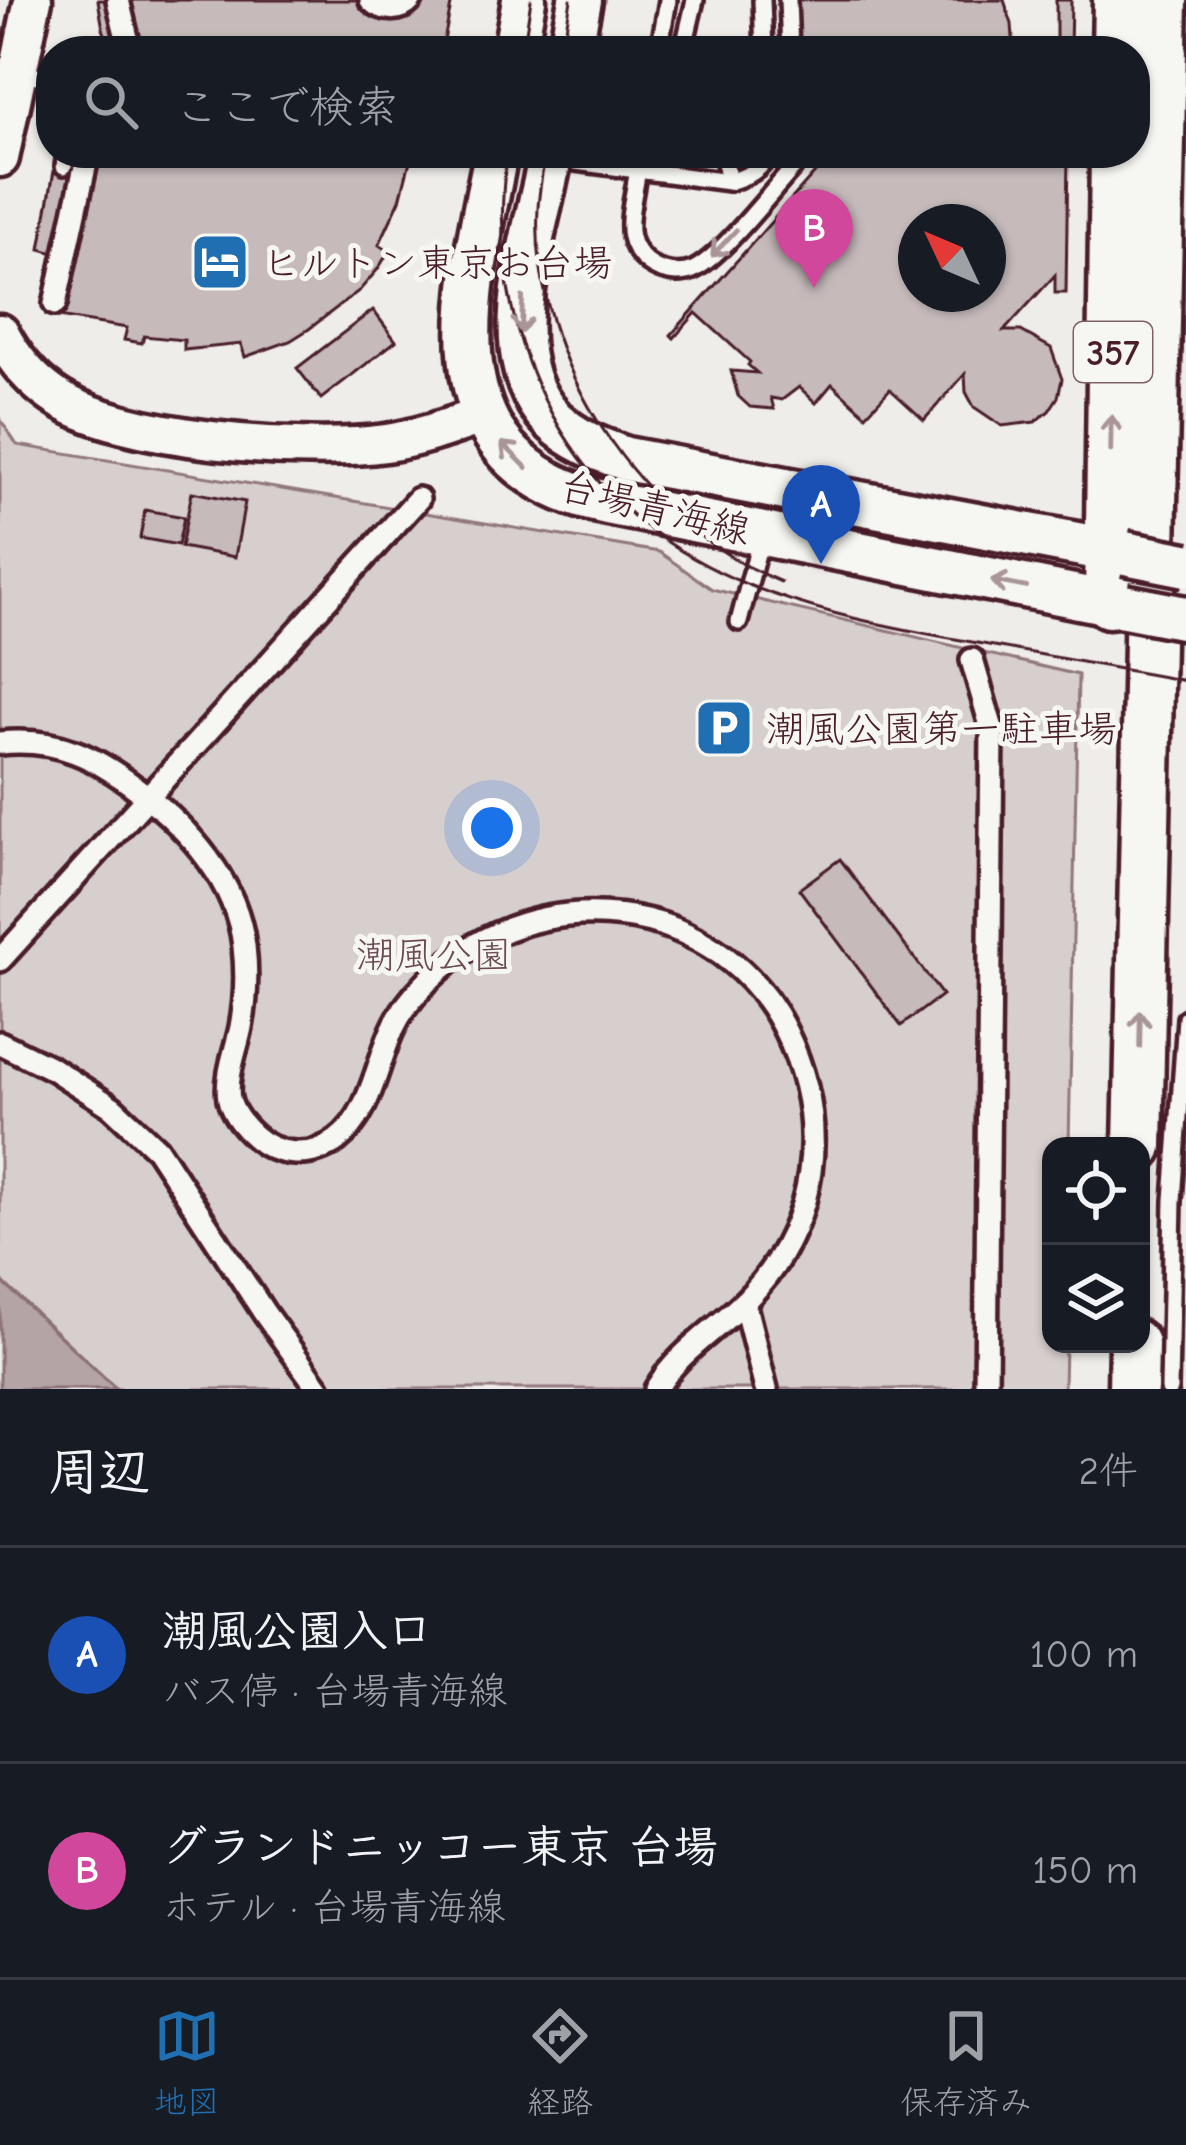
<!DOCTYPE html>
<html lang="ja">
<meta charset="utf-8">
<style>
:root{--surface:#171b24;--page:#20242c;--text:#f1f3f6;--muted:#9ea1a6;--line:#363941;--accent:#1f6fb2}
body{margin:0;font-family:"Comic Neue","Klee One",sans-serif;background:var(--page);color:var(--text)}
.controls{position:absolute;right:36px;bottom:36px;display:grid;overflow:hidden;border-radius:24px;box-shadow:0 3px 9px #0004}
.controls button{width:108px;height:108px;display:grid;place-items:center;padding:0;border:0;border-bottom:3px solid var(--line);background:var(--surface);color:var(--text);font:60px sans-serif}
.compass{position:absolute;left:898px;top:204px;width:108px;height:108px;border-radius:50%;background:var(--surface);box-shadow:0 3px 9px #0004;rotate:314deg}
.you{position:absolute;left:492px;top:828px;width:42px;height:42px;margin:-30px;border:9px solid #fff;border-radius:50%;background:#1a73e8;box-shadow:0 0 0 18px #1a73e833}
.badge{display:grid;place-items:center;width:78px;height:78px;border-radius:50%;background:var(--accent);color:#fff;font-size:39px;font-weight:700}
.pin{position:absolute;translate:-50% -99px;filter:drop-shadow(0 3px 6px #0008)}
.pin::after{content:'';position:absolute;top:63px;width:42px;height:36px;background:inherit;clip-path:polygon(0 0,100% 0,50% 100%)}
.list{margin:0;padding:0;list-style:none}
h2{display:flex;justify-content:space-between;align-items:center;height:156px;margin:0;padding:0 48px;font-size:51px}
h2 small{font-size:39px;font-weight:400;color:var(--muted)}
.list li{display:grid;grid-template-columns:78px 1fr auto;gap:36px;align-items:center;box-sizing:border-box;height:216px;padding:0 48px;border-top:3px solid var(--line)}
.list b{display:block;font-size:45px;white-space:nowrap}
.list p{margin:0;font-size:39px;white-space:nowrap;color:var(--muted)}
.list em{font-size:39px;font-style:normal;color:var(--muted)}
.icon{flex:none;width:66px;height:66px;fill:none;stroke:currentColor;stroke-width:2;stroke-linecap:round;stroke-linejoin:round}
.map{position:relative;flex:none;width:1186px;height:1389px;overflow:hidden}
.search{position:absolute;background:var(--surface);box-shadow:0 3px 9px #0004;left:36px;right:36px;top:36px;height:132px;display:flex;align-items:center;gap:30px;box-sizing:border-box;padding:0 42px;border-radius:48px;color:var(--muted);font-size:45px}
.sheet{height:588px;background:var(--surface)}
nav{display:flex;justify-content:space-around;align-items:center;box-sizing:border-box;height:168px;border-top:3px solid var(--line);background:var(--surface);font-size:33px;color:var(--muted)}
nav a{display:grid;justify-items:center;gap:6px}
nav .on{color:var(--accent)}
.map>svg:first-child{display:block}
.green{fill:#d7cfce;stroke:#90777c;stroke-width:3}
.water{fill:#b4a4a5;stroke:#8a6f74;stroke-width:3}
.building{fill:#c6babb;stroke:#4a1f2b;stroke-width:3;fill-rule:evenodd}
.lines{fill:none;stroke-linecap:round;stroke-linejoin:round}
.service-casing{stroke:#4a1f2b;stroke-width:24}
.pedestrian-casing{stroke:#4a1f2b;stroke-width:30}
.tertiary-casing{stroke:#4a1f2b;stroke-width:45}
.secondary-casing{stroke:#4a1f2b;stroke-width:51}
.trunk-casing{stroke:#4a1f2b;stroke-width:57}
.service{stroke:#f6f6f2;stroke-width:15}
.pedestrian{stroke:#f6f6f2;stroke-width:21}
.tertiary{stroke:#f6f6f2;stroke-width:36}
.secondary{stroke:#f6f6f2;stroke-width:42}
.trunk{stroke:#f6f6f2;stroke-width:48}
.tram{stroke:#4a1f2b;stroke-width:3}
.service-bridge-casing{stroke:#4a1f2b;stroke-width:24;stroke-linecap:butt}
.secondary-bridge-casing{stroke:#4a1f2b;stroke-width:51;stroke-linecap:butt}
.service-bridge{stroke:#f6f6f2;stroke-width:15}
.secondary-bridge{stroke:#f6f6f2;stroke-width:42}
.oneway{stroke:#a99598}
.labels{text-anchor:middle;stroke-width:10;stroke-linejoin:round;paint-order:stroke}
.shield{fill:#f6f6f2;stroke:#7e6067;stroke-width:3}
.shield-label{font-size:36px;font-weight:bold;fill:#4a1f2b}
.poi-label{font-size:39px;fill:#4a1f2b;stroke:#f6f6f2;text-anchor:start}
.street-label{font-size:39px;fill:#4a1f2b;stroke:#f6f6f2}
.park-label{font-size:39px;fill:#6d4b54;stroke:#f6f6f2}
</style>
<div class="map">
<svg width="1186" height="1389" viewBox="0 0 1186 1389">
<rect width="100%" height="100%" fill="#efedea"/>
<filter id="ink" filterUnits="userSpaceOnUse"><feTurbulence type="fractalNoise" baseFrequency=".00833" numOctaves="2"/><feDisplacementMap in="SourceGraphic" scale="24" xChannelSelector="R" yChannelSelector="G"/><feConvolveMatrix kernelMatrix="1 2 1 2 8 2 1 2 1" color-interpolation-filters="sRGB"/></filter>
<g filter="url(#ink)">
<path class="green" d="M 0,419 L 17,445 L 659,552 L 712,589 L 1078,675 L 1069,1146 L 1051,1146 L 1051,1344 L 1065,1344 L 1064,1389 L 117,1389 L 0,1279 Z"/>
<path class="water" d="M 0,1280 L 116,1389 L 0,1389 Z"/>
<g class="building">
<path d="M 98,0 L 452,0 L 442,51 L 112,51 L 103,29 Z"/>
<path d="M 799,0 L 1004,0 L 1012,24 L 1014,51 L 788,51 L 790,22 Z"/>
<path d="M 1056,0 L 1071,0 L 1070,51 L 1056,51 Z"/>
<path d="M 76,153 L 412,153 L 400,200 L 379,245 L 389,251 L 378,269 L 360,290 L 309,329 L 290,341 L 245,357 L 241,344 L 184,350 L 184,340 L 144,336 L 142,343 L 124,340 L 127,328 L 46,315 L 58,254 L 40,249 L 54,171 L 65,174 Z"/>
<path d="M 818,153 L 1068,153 L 1066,293 L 1055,293 L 1055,275 L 1004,331 L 1021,331 L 1051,348 L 1062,379 L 1058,397 L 1049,411 L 1035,422 L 1002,426 L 974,407 L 966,392 L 965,374 L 924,420 L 890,389 L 866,415 L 832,384 L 816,403 L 799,387 L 782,400 L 771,398 L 774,409 L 750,407 L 738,396 L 731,371 L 757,373 L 748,365 L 750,362 L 696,313 L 674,338 L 671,335 L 820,167 ZM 916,222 L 988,222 L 988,294 L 916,294 Z"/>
<path d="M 373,310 L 396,341 L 321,399 L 297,368 Z"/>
<path d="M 192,492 L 245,502 L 235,557 L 181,547 Z"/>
<path d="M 145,510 L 184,517 L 178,545 L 140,538 Z"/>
<path d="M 840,859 L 942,995 L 901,1026 L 799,889 Z"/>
</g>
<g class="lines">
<defs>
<g id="service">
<path d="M 762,0 L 764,51"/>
<path d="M 788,0 L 790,51"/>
<path d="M 111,51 L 112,50"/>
<path d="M 659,51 L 668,0"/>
<path d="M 683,51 L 695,0"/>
<path d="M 19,72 L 51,79"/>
<path d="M 723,153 L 729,182"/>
<path d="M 553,159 L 729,182 C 744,177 764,171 767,153"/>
<path d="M 64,166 L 66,153"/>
<path d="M 632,203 L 641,153"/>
<path d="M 739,622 L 761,538"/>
<path d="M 1169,1389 L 1173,1200 L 1186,1018"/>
</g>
<g id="pedestrian">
<path d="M 118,0 L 130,51"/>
<path d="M 371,0 C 382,11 401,12 411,0"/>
<path d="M 55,304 L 88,153"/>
<path d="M 972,660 L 992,729 L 986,1389"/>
<path d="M 0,743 C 57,737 96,757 140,791 C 189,829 237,882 244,946 C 247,972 246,1001 241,1027 C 237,1048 225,1077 229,1099 C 232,1113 244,1127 254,1136 C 277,1157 312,1159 337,1140 C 378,1109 376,1045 407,1005 C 504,876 714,883 786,1032 C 831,1124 818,1226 746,1300 C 714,1332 680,1350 656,1389"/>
<path d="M 0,960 L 418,499"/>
<path d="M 0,1043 L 53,1069 L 112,1107 L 157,1149 L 265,1314 L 319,1389"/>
<path d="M 744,1302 L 766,1389"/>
</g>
<g id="tertiary">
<path d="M 0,158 L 33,0"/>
<path d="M 0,333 C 13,358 30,379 53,395 C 118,441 308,454 386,443 C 420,438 452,426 484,415"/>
</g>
<g id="secondary">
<path d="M 515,51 L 524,0"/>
<path d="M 570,51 L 580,0"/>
<path d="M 496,153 C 476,263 425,423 555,486 C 585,501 620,505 653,512 L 1124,606"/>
<path d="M 551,153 C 537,230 489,357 553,420 C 573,440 600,450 626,459 L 1125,553"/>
</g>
<g id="trunk">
<path d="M 1117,51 L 1118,0"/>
<path d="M 1109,603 L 1115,153"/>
<path d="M 1138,1146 L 1163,0"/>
<path d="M 1133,1389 L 1134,1344"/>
</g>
</defs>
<use href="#service" class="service-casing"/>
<use href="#pedestrian" class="pedestrian-casing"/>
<use href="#tertiary" class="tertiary-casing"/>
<use href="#secondary" class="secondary-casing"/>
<use href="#trunk" class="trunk-casing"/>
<use href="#service" class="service"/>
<use href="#pedestrian" class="pedestrian"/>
<use href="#tertiary" class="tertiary"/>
<use href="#secondary" class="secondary"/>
<use href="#trunk" class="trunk"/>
<g class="tram">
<path d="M 523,51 L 531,0"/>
<path d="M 562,51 L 571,0"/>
<path d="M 507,153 C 495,240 506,323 545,401 C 631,571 789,609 961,640 C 1036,654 1111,667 1186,681"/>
<path d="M 545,153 C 543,171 539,190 538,208 C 530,361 641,525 781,582"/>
</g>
<defs>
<path id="service-bridge" d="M 632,203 C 628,227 627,246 648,263 C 660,272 678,276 693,270 C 721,257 770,193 793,168 L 793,153"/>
<g id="secondary-bridge">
<path d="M 1125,553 L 1186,565"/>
<path d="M 1124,606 L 1186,618"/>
</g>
</defs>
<use href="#service-bridge" class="service-bridge-casing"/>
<use href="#secondary-bridge" class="secondary-bridge-casing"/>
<use href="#service-bridge" class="service-bridge"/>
<use href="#secondary-bridge" class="secondary-bridge"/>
</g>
<defs><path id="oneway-shaft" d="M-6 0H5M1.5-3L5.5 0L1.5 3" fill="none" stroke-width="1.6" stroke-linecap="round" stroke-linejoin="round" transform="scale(3)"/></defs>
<g class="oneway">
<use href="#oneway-shaft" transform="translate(724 243) rotate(133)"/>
<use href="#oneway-shaft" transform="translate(522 315) rotate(92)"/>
<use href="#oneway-shaft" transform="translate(1111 433) rotate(-89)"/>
<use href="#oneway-shaft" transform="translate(514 455) rotate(-135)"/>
<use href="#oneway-shaft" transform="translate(1009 584) rotate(-169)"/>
<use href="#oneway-shaft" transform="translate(1140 1029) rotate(-89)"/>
</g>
</g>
<defs>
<symbol id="hotel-square" viewBox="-11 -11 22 22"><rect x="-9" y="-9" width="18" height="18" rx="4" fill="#1f6fb2" stroke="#f6f6f2"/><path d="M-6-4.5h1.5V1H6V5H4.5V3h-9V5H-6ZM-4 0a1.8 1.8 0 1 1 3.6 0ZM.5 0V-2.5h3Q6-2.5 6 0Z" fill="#fff"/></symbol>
<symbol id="parking-square" viewBox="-11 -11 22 22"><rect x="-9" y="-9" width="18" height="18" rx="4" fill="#1f6fb2" stroke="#f6f6f2"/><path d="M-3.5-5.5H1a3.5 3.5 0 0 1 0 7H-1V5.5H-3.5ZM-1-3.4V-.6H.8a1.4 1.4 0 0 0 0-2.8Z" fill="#fff"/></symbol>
</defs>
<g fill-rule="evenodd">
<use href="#hotel-square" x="187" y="229" width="66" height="66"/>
<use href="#parking-square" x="691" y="695" width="66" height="66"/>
</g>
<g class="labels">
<rect class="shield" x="1074" y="322" width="78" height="60" rx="9"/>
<g class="shield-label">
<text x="1113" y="365">357</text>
</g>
<g class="poi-label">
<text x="262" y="276">ヒルトン東京お台場</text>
<text x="766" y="742">潮風公園第一駐車場</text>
</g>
<g class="street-label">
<text transform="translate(655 507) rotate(14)" y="14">台場青海線</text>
</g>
<g class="park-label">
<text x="434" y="968">潮風公園</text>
</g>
</g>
</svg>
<div class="controls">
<button><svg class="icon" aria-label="locate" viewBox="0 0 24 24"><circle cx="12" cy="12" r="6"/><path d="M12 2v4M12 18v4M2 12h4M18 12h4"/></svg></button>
<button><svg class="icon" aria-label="layers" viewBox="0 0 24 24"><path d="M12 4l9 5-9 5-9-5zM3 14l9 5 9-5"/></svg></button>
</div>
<svg class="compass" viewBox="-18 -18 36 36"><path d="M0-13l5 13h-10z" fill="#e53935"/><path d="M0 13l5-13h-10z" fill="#9ea1a6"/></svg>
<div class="you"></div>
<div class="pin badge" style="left:821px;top:564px;background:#1a4fb4">A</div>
<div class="pin badge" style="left:814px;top:288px;background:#d1479c">B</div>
<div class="search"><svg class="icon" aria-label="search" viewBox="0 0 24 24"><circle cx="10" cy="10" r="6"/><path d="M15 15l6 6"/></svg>ここで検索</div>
</div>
<section class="sheet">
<h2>周辺<small>2件</small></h2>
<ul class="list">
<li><span class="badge" style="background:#1a4fb4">A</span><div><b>潮風公園入口</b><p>バス停 · 台場青海線</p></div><em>100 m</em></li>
<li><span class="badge" style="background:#d1479c">B</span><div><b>グランドニッコー東京 台場</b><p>ホテル · 台場青海線</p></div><em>150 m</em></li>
</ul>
</section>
<nav>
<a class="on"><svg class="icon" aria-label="map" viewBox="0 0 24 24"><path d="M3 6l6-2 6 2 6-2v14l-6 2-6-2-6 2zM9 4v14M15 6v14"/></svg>地図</a>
<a><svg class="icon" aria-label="directions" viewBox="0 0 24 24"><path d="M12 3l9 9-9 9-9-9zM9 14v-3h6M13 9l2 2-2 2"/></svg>経路</a>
<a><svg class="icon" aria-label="saved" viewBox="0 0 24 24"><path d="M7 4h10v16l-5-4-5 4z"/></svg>保存済み</a>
</nav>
